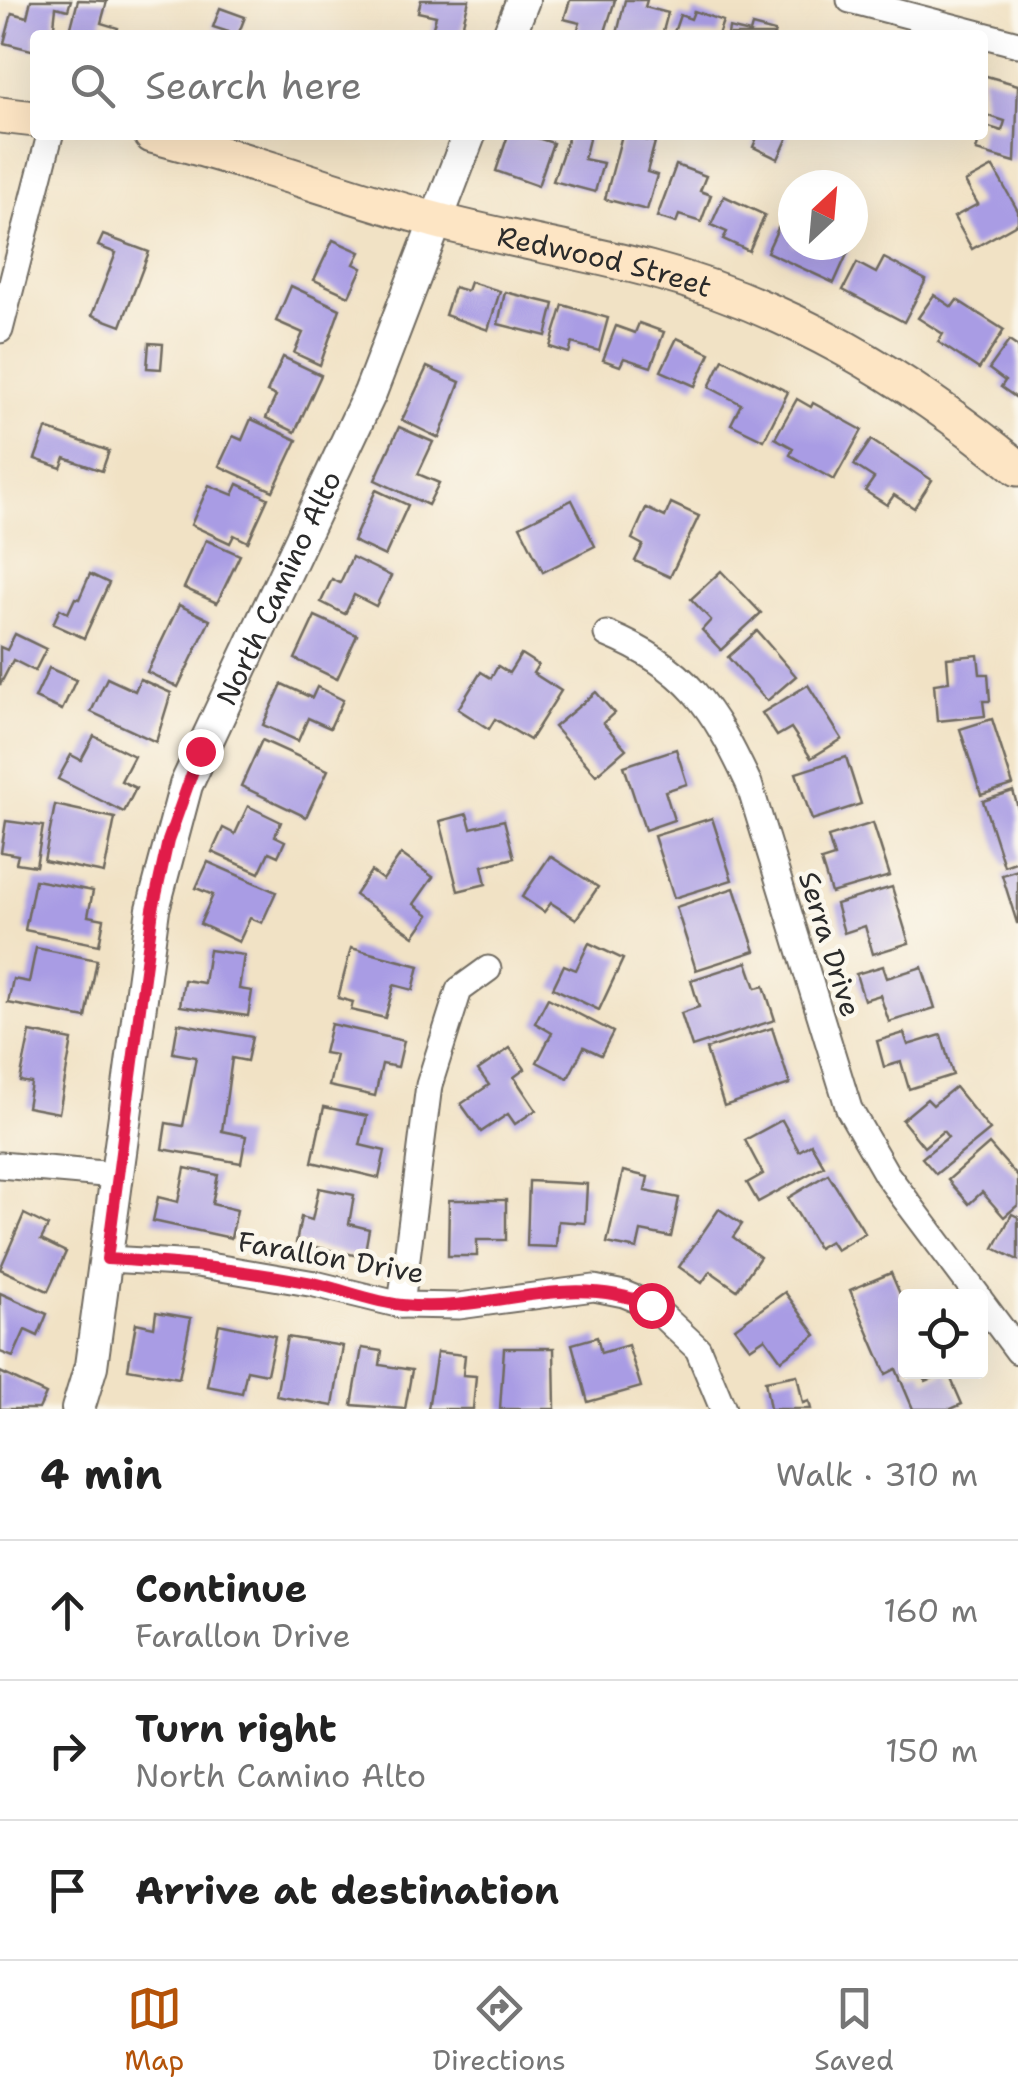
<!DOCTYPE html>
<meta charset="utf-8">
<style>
:root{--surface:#fff;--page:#f2f2f2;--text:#222;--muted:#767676;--line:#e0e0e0;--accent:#b45309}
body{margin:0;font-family:"Shantell Sans",sans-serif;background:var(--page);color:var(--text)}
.controls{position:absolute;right:30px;bottom:30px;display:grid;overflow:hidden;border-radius:10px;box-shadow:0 10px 40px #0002}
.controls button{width:90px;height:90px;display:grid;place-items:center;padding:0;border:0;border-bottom:2px solid var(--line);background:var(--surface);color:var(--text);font:50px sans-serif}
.compass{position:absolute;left:778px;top:170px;width:90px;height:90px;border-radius:50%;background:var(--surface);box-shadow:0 10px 40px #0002;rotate:26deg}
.stop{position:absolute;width:30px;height:30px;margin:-22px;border:8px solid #e11d48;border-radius:50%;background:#fff}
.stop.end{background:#e11d48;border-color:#fff;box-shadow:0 2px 10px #0008}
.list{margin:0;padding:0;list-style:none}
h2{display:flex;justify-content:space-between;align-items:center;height:130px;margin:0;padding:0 40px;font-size:42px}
h2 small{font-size:32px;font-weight:400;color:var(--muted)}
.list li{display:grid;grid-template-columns:65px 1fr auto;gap:30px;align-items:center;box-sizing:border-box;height:140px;padding:0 40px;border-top:2px solid var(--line)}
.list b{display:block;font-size:38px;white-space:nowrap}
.list p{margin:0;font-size:32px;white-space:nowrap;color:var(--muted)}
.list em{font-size:32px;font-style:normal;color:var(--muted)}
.icon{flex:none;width:55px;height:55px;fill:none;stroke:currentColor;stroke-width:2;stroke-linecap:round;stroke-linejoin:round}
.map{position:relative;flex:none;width:1018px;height:1409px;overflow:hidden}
.search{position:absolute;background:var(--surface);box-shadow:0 10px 40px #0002;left:30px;right:30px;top:30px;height:110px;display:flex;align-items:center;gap:25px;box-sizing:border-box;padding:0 35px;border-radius:10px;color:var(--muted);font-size:38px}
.sheet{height:550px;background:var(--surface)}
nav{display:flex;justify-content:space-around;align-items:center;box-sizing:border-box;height:140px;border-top:2px solid var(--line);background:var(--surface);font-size:28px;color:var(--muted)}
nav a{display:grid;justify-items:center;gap:5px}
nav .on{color:var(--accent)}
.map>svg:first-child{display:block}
.building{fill:#a99ce4}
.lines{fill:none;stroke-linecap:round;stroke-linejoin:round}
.minor-casing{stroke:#706b61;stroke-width:29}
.tertiary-casing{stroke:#706b61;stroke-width:36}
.secondary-casing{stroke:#706b61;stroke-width:39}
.minor{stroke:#fff;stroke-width:25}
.tertiary{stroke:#fff;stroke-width:32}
.secondary{stroke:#fde5c4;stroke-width:35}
.route{stroke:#e11d48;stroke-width:12}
.labels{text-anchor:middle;stroke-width:9;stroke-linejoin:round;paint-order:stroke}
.street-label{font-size:28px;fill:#2b2b2b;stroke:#fbf7ec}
</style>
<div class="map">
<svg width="1018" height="1409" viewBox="0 0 1018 1409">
<rect width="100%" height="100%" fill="#fbf7ec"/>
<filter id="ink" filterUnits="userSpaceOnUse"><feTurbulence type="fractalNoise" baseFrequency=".01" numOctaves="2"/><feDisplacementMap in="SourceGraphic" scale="20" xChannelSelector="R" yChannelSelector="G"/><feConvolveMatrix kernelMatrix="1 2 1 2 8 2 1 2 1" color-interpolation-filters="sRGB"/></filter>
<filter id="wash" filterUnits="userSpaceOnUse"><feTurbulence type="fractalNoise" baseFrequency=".0048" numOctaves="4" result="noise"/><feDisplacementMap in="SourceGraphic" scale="40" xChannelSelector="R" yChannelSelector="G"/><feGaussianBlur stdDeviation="2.25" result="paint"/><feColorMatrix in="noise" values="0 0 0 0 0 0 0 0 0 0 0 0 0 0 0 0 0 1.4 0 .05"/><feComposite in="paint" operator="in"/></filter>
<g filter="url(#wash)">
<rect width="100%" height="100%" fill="#f1e2c5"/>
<g id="blocks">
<g class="building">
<path d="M 31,0 L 71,0 L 68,10 L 56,7 L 53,35 L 35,35 L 35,51 L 4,43 L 12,13 L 27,17 Z"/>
<path d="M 78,0 L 107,1 L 101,23 L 118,28 L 116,35 L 69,35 Z"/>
<path d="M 421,0 L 469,0 L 460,35 L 431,35 L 436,16 L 418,12 Z"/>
<path d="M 570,0 L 615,0 L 604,35 L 576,35 L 580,23 L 564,19 Z"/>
<path d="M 625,0 L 647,0 L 645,7 L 668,13 L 662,35 L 617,34 Z"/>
<path d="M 220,8 L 245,17 L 238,35 L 213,27 Z"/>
<path d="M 694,11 L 723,21 L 718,35 L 673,35 L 680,15 L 691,19 Z"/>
<path d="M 752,26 L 775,32 L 774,35 L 728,35 L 729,28 L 750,33 Z"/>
<path d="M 983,75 L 1018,85 L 1015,162 L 976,151 L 983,125 L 1002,131 L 1005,121 L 983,114 Z"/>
<path d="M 508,135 L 528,135 L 553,143 L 538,186 L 496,171 Z"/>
<path d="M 569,135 L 590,135 L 584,159 L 603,163 L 595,192 L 553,181 Z"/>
<path d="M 622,135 L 655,142 L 647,172 L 657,175 L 647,210 L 605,199 Z"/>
<path d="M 758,135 L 789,135 L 778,159 L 753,147 Z"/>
<path d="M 676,165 L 706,176 L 700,191 L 711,195 L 701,222 L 679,215 L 676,223 L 657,217 Z"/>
<path d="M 993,167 L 1018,211 L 1018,223 L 972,249 L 954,217 L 978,204 L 965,182 Z"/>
<path d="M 724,196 L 765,215 L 749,251 L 723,239 L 727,232 L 711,225 Z"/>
<path d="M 779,226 L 793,233 L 793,245 L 834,245 L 848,252 L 834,283 L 767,252 Z"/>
<path d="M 103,235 L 149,252 L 121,326 L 92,315 L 116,253 L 98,246 Z"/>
<path d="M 333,240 L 360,252 L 354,264 L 362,268 L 349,296 L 314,280 Z"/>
<path d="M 884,258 L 926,280 L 904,322 L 843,290 L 857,263 L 876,273 Z"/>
<path d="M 470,282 L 500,291 L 488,330 L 445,315 L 454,287 L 467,291 Z"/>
<path d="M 291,286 L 340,309 L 320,365 L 294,353 L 303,333 L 276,321 Z"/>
<path d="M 505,292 L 554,304 L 546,336 L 498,324 Z"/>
<path d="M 934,295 L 952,307 L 957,300 L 1004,330 L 979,369 L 938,342 L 943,334 L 918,318 Z"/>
<path d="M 563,305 L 608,318 L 599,351 L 572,343 L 569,353 L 550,347 Z"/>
<path d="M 639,323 L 664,332 L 651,367 L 624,358 L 620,366 L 603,360 L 616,326 L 635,333 Z"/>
<path d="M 677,338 L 710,353 L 695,386 L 661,371 Z"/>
<path d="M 1009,341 L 1018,347 L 1018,399 L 1001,387 L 1005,381 L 989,369 Z"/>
<path d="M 149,343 L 163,344 L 161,369 L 147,368 Z"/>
<path d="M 283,357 L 321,375 L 295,432 L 266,418 L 276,396 L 267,392 Z"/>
<path d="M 723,359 L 788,392 L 764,440 L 731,424 L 741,404 L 709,387 Z"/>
<path d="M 427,367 L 460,382 L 439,438 L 402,420 Z"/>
<path d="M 797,399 L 811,407 L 813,403 L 862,430 L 834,480 L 790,455 L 793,448 L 775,438 Z"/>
<path d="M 251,419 L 297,440 L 273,491 L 219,466 L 233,436 L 242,440 Z"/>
<path d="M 399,427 L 433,442 L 418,474 L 439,483 L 428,505 L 375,480 Z"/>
<path d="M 46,429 L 109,451 L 102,471 L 65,458 L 61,468 L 35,459 Z"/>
<path d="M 871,440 L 932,480 L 914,508 L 894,495 L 887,505 L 865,491 L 874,478 L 854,465 Z"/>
<path d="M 238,484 L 268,498 L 248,542 L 234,535 L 230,543 L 191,525 L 209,485 L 233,495 Z"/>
<path d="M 376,490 L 408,505 L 385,556 L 353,541 Z"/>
<path d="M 572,500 L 595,546 L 543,572 L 520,526 Z"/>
<path d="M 671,503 L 699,516 L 670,577 L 635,561 L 643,545 L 632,539 L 646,508 L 665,517 Z"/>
<path d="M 206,540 L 240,555 L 217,603 L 184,588 Z"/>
<path d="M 352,557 L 391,576 L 376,606 L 354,595 L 345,614 L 321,602 L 332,579 L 340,583 Z"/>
<path d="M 721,571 L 761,613 L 721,650 L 702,630 L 711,620 L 691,599 Z"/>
<path d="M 90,574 L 109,583 L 84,638 L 53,624 L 60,609 L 68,613 L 75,598 L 79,599 Z"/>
<path d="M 179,605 L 210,620 L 178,687 L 147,672 Z"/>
<path d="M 315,616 L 357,635 L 337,679 L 295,659 Z"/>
<path d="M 757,631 L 796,676 L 767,701 L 728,657 Z"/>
<path d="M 15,634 L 46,649 L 35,671 L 13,660 L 0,685 L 0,647 L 7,650 Z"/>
<path d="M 521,654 L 538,665 L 533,673 L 561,691 L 530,740 L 495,719 L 489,729 L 458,709 L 481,672 L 491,678 L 498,666 L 509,673 Z"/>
<path d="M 978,655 L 980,674 L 988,674 L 990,701 L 983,701 L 985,716 L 937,721 L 934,684 L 949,682 L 947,658 Z"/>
<path d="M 49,668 L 76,680 L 62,710 L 35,698 Z"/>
<path d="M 107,678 L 135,691 L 140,679 L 171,693 L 156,742 L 91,712 Z"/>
<path d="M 282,684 L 312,698 L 317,687 L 343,700 L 330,728 L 308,718 L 298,741 L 263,725 Z"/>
<path d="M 808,685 L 842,739 L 811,758 L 791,728 L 777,736 L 762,713 Z"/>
<path d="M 596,692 L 614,713 L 603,723 L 626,749 L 596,775 L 554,727 Z"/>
<path d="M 992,719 L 1013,785 L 981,795 L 960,729 Z"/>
<path d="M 94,736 L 134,756 L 121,781 L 136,788 L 124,812 L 58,779 L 71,755 L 81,760 Z"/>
<path d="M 262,740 L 328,770 L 306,817 L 241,786 Z"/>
<path d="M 676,749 L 687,784 L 665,791 L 674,820 L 645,830 L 624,766 Z"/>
<path d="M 846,757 L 861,804 L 812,820 L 796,773 Z"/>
<path d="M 1013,791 L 1018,808 L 1018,861 L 1004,866 L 983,801 Z"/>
<path d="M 55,805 L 115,818 L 104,873 L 44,861 Z"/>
<path d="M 248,806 L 281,822 L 275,836 L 285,841 L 278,856 L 269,852 L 259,873 L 212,852 L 223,828 L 235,834 Z"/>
<path d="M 467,814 L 471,828 L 504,820 L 514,858 L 482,866 L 486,884 L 458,891 L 440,821 Z"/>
<path d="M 712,818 L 732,880 L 674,898 L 654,836 Z"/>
<path d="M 6,821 L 43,826 L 36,866 L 16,863 L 18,855 L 1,852 Z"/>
<path d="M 873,823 L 890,876 L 831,893 L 821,861 L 834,857 L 828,837 Z"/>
<path d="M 401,854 L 433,877 L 414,904 L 429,915 L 414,936 L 355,895 L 371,871 L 383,880 Z"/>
<path d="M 550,856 L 598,887 L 576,919 L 551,903 L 544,912 L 522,897 Z"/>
<path d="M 208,862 L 276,892 L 262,923 L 250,918 L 239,942 L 200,924 L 213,895 L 196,888 Z"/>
<path d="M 1018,870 L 1018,923 L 1017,923 L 1002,875 Z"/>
<path d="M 35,880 L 93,891 L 88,916 L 104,919 L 99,945 L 25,930 Z"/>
<path d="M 892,887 L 909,943 L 873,954 L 865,926 L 844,933 L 836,904 Z"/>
<path d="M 734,888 L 755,951 L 696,970 L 676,907 Z"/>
<path d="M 589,943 L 623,959 L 599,1010 L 553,988 L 564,965 L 576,970 Z"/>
<path d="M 36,948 L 97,960 L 86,1018 L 8,1003 L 13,979 L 29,982 Z"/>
<path d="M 351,948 L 419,966 L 413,990 L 394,985 L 385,1018 L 351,1010 L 353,1002 L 338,998 Z"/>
<path d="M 209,950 L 244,955 L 239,989 L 252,991 L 248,1016 L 180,1006 L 184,980 L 204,983 Z"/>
<path d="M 747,962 L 756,988 L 764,986 L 775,1020 L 692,1047 L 681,1013 L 699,1007 L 691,980 Z"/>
<path d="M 883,966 L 887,978 L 922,967 L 935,1008 L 889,1022 L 880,995 L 864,1000 L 856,974 Z"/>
<path d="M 548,998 L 613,1032 L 601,1055 L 584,1047 L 568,1078 L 537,1062 L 552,1033 L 535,1023 Z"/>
<path d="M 178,1023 L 252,1037 L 247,1061 L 232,1058 L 222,1131 L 246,1136 L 241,1163 L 162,1149 L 166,1123 L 183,1126 L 196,1057 L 173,1053 Z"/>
<path d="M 331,1024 L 404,1041 L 398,1067 L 382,1064 L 375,1096 L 329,1086 L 336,1055 L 324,1053 Z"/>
<path d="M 772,1028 L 790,1084 L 724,1106 L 706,1049 Z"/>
<path d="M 30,1032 L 72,1040 L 59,1113 L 27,1107 L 31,1083 L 20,1081 Z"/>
<path d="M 904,1033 L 908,1045 L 941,1035 L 953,1075 L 909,1089 L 901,1062 L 884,1067 L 877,1041 Z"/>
<path d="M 510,1048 L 525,1069 L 514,1077 L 536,1110 L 515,1124 L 508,1114 L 481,1132 L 461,1104 L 489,1085 L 478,1070 Z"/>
<path d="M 955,1087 L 990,1130 L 936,1174 L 922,1158 L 948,1137 L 943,1131 L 924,1147 L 902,1120 L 927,1099 L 933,1105 Z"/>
<path d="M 324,1107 L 367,1116 L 360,1145 L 385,1151 L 379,1178 L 312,1162 Z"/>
<path d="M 782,1120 L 799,1151 L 811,1144 L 824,1166 L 758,1202 L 747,1183 L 763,1174 L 745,1140 Z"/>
<path d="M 989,1144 L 1018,1177 L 1018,1205 L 1004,1217 L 982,1192 L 969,1204 L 948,1180 Z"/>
<path d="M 185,1168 L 218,1175 L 212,1204 L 237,1210 L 231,1238 L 153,1221 L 158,1197 L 178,1202 Z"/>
<path d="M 623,1171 L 648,1177 L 645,1191 L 679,1198 L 671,1237 L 641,1231 L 637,1249 L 607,1243 Z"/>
<path d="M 828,1174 L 865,1233 L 836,1250 L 830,1241 L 818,1248 L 788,1198 Z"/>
<path d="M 529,1181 L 587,1184 L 585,1223 L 558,1221 L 556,1247 L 527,1246 Z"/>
<path d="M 319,1188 L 354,1195 L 349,1224 L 369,1229 L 364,1257 L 296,1243 L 301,1217 L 312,1220 Z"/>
<path d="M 449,1200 L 506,1200 L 506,1240 L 477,1240 L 477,1256 L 448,1256 Z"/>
<path d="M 719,1209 L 742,1224 L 733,1237 L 760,1257 L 737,1290 L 710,1271 L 702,1283 L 679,1267 Z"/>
<path d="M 24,1214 L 48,1226 L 41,1240 L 66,1252 L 48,1291 L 0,1269 Z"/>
<path d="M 1012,1214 L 1018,1217 L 1018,1260 L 994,1248 Z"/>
<path d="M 891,1273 L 906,1308 L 906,1372 L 922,1372 L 926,1381 L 948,1372 L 962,1404 L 951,1409 L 913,1409 L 896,1369 L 886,1374 L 850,1290 Z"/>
<path d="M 785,1292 L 816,1335 L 781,1360 L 765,1338 L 750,1348 L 735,1328 Z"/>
<path d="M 0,1293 L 47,1314 L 38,1336 L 25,1330 L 13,1357 L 0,1352 Z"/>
<path d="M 156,1312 L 191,1318 L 179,1378 L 128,1369 L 136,1323 L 154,1327 Z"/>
<path d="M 219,1324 L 275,1336 L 267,1374 L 247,1370 L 242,1393 L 207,1386 Z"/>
<path d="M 287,1337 L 343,1346 L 333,1406 L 276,1396 Z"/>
<path d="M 597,1337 L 601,1353 L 628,1345 L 641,1387 L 588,1402 L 572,1344 Z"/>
<path d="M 362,1348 L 382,1351 L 380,1365 L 412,1370 L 405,1409 L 352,1405 Z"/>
<path d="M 504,1348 L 554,1348 L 555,1409 L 500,1409 Z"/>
<path d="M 437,1352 L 465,1355 L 463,1375 L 476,1376 L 473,1409 L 428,1409 Z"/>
<path d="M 0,1372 L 46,1394 L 39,1409 L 0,1409 Z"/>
<path d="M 797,1375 L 803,1403 L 809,1401 L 811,1409 L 770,1409 L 765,1381 Z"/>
</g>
</g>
</g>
<g filter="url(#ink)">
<use href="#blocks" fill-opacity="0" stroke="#706b61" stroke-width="2.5"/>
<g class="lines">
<defs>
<g id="minor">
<path d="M 850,0 L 1018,44"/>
<path d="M 0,330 L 50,135"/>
<path d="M 607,634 C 687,667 713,707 749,784 L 849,1109 L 887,1175 L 978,1296"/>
<path d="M 0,1165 L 115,1175"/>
<path d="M 107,1259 L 197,1264 L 315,1284 L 401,1305 L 459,1306 L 594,1288 L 624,1294 L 651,1305 L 698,1349 L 723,1409"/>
<path d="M 980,1300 L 1018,1351"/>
<path d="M 401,1305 L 429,1085 L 459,990 L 488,969"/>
</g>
<g id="tertiary">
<path d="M 509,35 L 523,0"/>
<path id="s1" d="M 78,1409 L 91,1366 L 153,909 L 186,785 L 370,393 L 469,135"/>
</g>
<g id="secondary">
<path d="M 0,115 L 35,119"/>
<path id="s2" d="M 152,135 C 248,159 340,194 435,220 C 505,239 578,250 649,269 C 789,306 907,377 1018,468"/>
</g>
</defs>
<use href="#minor" class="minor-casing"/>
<use href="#tertiary" class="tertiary-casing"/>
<use href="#secondary" class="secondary-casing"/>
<use href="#minor" class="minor"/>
<use href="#tertiary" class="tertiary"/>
<use href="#secondary" class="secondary"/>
</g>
</g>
<g class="lines" filter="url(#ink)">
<path class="route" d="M 200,751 L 168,841 L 153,909 L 107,1259 C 176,1263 244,1270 312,1283 C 342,1289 372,1302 402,1305 C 492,1314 565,1270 651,1305"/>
</g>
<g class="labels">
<g class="street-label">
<text dy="10" stroke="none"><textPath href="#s2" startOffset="470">Redwood Street</textPath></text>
<text dy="10" stroke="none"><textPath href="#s1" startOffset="852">North Camino Alto</textPath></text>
<text transform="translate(830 944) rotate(73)" y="10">Serra Drive</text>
<text transform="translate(331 1257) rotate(10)" y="10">Farallon Drive</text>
</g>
</g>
</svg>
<div class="controls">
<button><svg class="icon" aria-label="locate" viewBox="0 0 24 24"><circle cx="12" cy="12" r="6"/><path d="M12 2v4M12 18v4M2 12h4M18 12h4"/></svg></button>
</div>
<svg class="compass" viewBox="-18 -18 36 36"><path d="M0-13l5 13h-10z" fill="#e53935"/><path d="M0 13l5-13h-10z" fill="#767676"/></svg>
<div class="stop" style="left:651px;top:1305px"></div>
<div class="stop end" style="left:200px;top:751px"></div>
<div class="search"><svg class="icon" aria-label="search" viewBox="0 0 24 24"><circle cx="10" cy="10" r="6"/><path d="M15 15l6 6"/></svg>Search here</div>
</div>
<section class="sheet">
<h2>4 min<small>Walk · 310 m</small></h2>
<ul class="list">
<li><svg class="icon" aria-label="ahead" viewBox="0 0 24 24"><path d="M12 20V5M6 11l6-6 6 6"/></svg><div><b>Continue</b><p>Farallon Drive</p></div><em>160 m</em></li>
<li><svg class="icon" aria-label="right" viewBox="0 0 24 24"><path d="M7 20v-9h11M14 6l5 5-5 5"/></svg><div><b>Turn right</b><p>North Camino Alto</p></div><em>150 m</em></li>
<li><svg class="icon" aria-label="arrive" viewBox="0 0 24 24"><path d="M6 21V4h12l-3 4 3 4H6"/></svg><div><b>Arrive at destination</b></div></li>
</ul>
</section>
<nav>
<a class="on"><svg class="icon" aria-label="map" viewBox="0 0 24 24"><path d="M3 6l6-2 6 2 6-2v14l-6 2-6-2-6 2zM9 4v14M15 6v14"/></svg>Map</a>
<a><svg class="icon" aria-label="directions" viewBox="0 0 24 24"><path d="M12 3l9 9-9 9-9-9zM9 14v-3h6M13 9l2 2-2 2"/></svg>Directions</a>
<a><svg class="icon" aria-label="saved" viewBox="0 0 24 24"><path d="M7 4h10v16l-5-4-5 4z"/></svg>Saved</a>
</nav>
